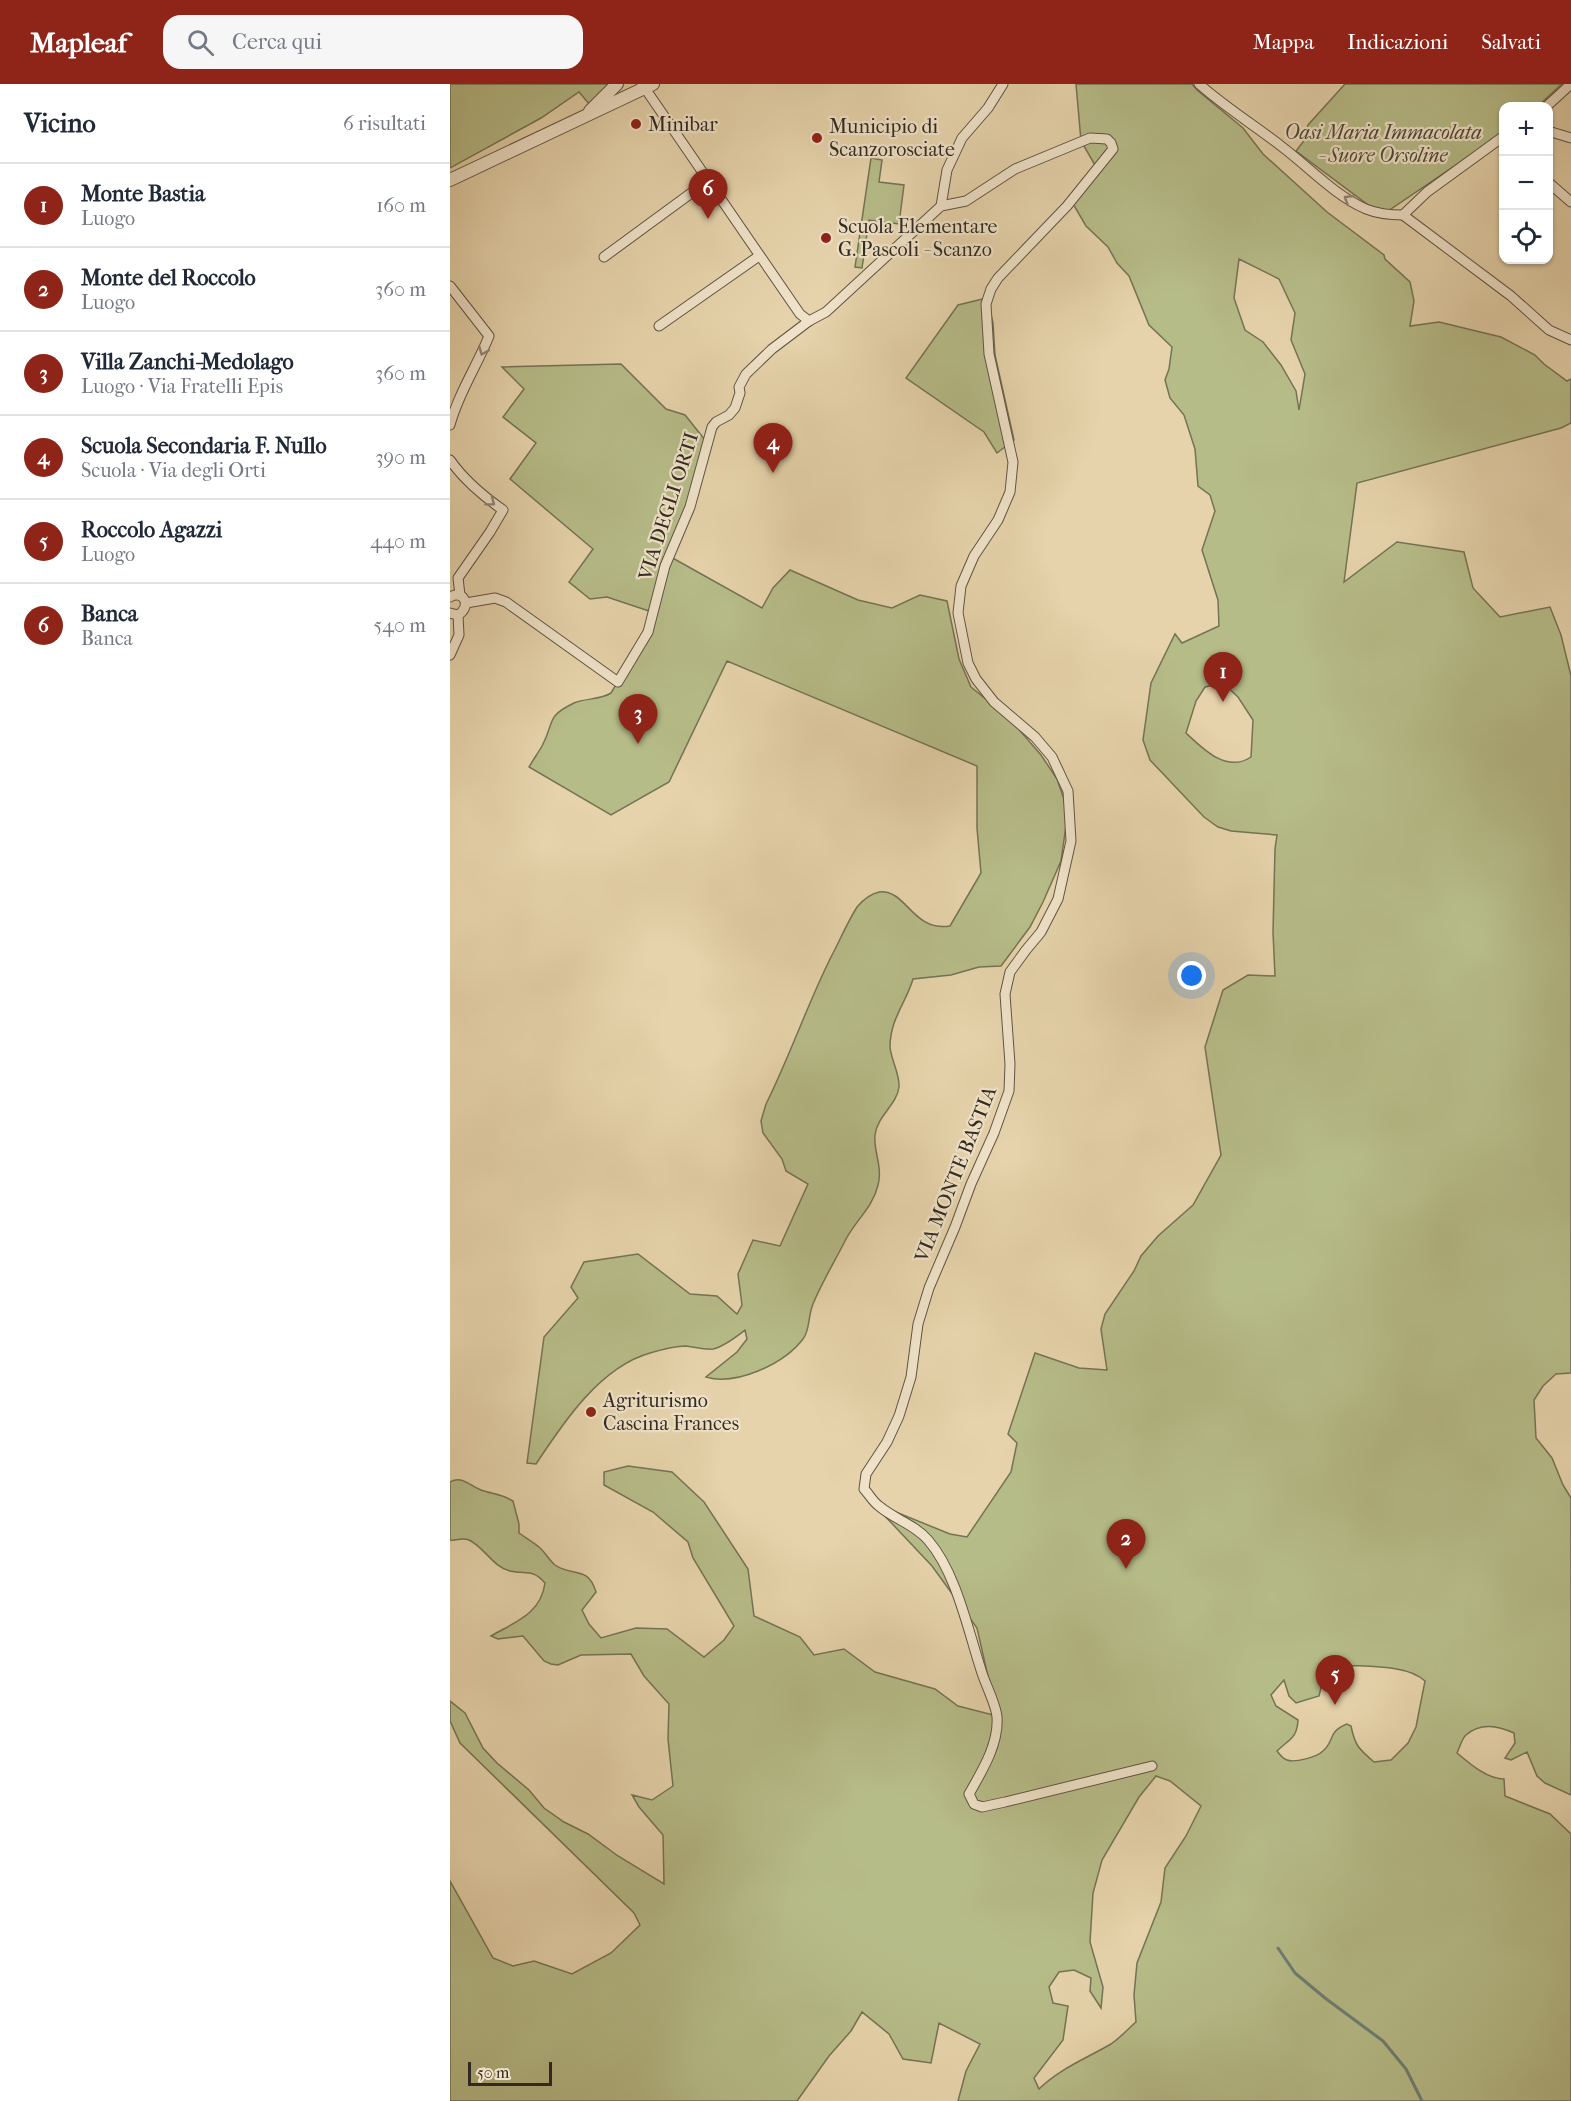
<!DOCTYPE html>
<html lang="it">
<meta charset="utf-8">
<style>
:root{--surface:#fff;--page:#f6f6f7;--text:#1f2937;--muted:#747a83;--line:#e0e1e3;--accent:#8f2418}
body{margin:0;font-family:"IM FELL French Canon",serif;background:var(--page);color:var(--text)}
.controls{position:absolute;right:18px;top:18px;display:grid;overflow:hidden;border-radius:12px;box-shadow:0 2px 4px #0004}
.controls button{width:54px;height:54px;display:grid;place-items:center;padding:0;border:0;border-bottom:2px solid var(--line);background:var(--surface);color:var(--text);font:30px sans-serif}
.scale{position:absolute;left:18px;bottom:15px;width:84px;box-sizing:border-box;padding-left:6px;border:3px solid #322a21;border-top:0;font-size:16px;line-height:21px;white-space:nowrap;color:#322a21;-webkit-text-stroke:4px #efe2c8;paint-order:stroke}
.you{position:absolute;left:742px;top:892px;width:21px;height:21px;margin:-15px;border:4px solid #fff;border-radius:50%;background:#1a73e8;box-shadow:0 0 0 9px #1a73e833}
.badge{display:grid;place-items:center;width:39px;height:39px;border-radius:50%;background:var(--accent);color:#fff;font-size:20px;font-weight:700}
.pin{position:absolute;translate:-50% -50px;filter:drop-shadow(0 2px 3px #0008)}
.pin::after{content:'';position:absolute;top:32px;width:21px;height:18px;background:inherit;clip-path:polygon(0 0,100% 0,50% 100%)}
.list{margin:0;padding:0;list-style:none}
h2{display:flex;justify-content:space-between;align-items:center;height:78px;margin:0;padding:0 24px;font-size:26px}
h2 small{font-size:20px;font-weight:400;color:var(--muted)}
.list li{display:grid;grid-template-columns:39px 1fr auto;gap:18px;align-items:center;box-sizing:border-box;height:84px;padding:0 24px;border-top:2px solid var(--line)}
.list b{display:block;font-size:22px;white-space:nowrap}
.list p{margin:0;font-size:20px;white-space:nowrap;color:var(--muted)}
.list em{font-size:20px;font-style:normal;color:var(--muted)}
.icon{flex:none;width:33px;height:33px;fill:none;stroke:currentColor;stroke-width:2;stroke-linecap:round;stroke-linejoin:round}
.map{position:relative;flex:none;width:1121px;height:2017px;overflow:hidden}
header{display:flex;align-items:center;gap:36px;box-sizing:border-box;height:84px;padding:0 30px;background:var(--accent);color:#fff}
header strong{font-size:28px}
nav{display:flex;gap:33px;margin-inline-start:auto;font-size:21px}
.search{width:420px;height:54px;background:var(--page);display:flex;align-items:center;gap:15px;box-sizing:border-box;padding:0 21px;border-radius:18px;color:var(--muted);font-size:22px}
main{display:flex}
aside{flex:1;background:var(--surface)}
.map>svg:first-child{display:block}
.green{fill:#b6bc88;stroke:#747354;stroke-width:1.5;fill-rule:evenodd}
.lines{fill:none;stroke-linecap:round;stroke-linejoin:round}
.stream{stroke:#6e7f73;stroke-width:3}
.minor-casing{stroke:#5f5444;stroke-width:11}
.tertiary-casing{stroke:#5f5444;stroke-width:14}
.minor{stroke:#efe2c8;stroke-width:9}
.tertiary{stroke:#efe2c8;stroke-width:12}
.oneway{stroke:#908674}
.poi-dot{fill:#8f2418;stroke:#efe2c8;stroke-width:2}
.labels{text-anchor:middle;stroke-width:4.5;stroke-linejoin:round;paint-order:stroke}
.poi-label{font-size:20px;fill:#322a21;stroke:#efe2c8;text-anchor:start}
.park-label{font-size:20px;font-style:italic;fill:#4c4736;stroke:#efe2c8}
.street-label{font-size:20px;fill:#322a21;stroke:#efe2c8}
</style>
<header>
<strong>Mapleaf</strong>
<div class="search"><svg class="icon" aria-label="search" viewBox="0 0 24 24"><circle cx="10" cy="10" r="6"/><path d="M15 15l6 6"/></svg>Cerca qui</div>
<nav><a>Mappa</a><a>Indicazioni</a><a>Salvati</a></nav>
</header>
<main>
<aside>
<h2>Vicino<small>6 risultati</small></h2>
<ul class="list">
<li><span class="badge">1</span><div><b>Monte Bastia</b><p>Luogo</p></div><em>160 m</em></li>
<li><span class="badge">2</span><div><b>Monte del Roccolo</b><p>Luogo</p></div><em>360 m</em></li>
<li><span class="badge">3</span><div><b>Villa Zanchi-Medolago</b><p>Luogo · Via Fratelli Epis</p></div><em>360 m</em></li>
<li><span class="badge">4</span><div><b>Scuola Secondaria F. Nullo</b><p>Scuola · Via degli Orti</p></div><em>390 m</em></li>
<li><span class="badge">5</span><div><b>Roccolo Agazzi</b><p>Luogo</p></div><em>440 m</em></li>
<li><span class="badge">6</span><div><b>Banca</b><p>Banca</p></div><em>540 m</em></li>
</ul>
</aside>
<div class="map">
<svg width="1121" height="2017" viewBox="0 0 1121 2017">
<rect width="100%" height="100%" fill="#e6d3ab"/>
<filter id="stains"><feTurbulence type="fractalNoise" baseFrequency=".00333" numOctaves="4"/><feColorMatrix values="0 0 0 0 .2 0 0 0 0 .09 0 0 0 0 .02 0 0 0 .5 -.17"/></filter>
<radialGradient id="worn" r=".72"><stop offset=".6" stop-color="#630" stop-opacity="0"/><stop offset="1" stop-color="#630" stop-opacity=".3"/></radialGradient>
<g class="green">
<path d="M 0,0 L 161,0 L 140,21 L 129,8 L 91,34 L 0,84 Z"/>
<path d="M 626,0 L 742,0 L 747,6 L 793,44 L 813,70 L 877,128 L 934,171 L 935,175 L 960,198 L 964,217 L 960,242 L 989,238 L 1051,253 L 1085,271 L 1094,280 L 1117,297 L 1121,295 L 1121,339 L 1111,344 L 907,399 L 894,498 L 947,458 L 1014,468 L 1023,504 L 1050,533 L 1100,523 L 1111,551 L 1121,592 L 1121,1289 L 1106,1290 L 1093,1302 L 1084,1316 L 1086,1354 L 1102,1374 L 1113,1401 L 1121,1414 L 1121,1711 L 1095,1699 L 1087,1692 L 1077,1668 L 1061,1676 L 1055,1674 L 1065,1659 L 1064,1649 C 1048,1642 1031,1638 1016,1651 C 1012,1654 1010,1663 1007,1669 C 1020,1680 1037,1695 1054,1695 L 1055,1712 L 1100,1730 L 1121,1750 L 1121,2017 L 508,2017 L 516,1987 L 530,1960 L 489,1939 L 481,1979 L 453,1975 L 439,1950 L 412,1928 L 401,1947 L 379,1972 L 347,2017 L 0,2017 L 0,1797 L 43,1874 L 63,1882 L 84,1877 L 122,1890 L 161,1869 L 190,1841 L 184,1829 L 10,1659 L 0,1637 L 0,1617 L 15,1629 L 33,1664 L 47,1679 L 79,1706 L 94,1724 L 114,1738 L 138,1750 L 168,1772 L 214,1800 L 213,1751 L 189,1723 L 182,1711 L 202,1716 L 223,1702 L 218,1655 L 219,1620 L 194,1592 L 181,1570 L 131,1571 L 108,1581 L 101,1580 L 94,1577 L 73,1552 L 48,1555 L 41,1552 C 65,1538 91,1530 95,1499 C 82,1484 76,1491 60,1487 C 43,1483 34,1463 19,1456 C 12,1453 6,1457 0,1456 L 0,1398 C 12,1391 20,1402 31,1406 C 42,1410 52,1410 63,1417 L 69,1440 L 69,1449 C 76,1454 83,1458 89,1463 C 95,1468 99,1476 105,1481 C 122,1493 138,1481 146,1508 L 132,1526 L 139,1540 L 151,1554 L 186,1544 L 217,1545 L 254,1573 L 274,1556 L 284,1542 L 243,1474 L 238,1458 L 203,1428 L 154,1401 L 154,1388 L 178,1382 L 222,1388 L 254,1418 L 298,1485 L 304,1532 L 350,1553 L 364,1571 L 394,1565 L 425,1588 L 485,1605 L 508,1622 L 547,1632 L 527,1544 L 482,1482 L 432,1429 L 441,1426 L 500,1450 L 517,1453 L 561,1388 L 567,1359 L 558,1350 L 585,1269 L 629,1284 L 657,1286 L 651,1245 L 655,1230 L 684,1187 L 691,1172 L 708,1152 L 743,1121 L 771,1071 L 755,963 L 773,906 L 798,891 L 825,892 L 823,848 L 825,765 L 827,751 L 781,747 L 768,743 L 754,733 L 700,676 L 693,656 L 701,599 L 725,550 L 732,559 L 769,542 L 768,516 L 752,466 L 765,427 L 760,411 L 748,402 L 745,365 L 734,331 L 720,314 L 715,296 L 719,285 L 722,263 L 699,241 L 679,192 L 667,179 L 658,163 L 636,142 L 622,118 L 649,88 L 631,57 ZM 789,175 L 829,195 L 845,229 L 841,256 L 855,290 L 849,326 L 846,307 L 831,281 L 813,258 L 795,246 L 784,214 ZM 773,599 L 788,613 L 803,636 L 801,673 C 777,689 754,666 736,649 L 746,617 L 755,603 ZM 892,1581 C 916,1583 957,1580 975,1597 L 966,1643 L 958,1659 L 941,1676 L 924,1678 C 909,1665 905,1662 901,1642 L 897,1640 C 877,1648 885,1657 873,1667 C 867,1673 845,1679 837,1676 C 833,1675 830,1671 827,1667 C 839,1655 847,1655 848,1636 L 826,1622 L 821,1611 L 834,1596 L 839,1612 L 846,1619 L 869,1612 L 871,1604 L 867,1587 L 877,1589 ZM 706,1692 L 720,1697 L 751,1722 L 736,1752 L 715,1784 L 711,1818 L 687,1879 L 684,1911 L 686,1938 C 678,1945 670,1954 661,1960 C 637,1974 609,1985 589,2005 L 584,1994 L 613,1956 L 618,1922 L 603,1919 L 599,1903 L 609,1888 L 624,1886 L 641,1894 L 640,1907 L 651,1924 L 653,1903 L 640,1858 L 643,1809 L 652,1776 L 689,1713 Z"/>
<path d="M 895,0 L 1112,0 L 1088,22 L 1054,22 L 1053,49 L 938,127 L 921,123 L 846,67 L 853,58 L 858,41 Z"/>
<path d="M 421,74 L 432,76 L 429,98 L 454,101 L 449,140 L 419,136 L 412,184 L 405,183 Z"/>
<path d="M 537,214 L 543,239 L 545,271 L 564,356 L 547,369 L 534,348 L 456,294 L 508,221 Z"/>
<path d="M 171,280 L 216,325 L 235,331 L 255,356 L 239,416 L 213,479 L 199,527 L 157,513 L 140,515 L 119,498 L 143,465 L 60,395 L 86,359 L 53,333 L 74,305 L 52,283 Z"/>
<path d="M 219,472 L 312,524 L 323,504 L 340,486 L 408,516 L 442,524 L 470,511 L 497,517 L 509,575 L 521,603 L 559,634 L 591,671 L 607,695 L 618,727 L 611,777 L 593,818 L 580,843 L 551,882 L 529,883 L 501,891 L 463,895 C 456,919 440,935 440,963 C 441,976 450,990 449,1003 C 447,1021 427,1032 425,1051 C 423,1066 433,1083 428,1101 C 423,1123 406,1136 396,1155 C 385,1177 372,1198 363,1220 C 358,1231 360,1247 353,1255 C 334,1280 286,1302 256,1293 L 287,1268 L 297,1255 L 295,1246 C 286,1253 275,1262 263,1265 C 255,1266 244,1263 236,1262 C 225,1262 210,1266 200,1269 C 150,1283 113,1339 86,1380 L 77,1379 L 94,1253 L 128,1214 L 121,1203 L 134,1178 L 188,1170 L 240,1210 L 267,1212 L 287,1230 L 292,1221 L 288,1190 L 303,1156 L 330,1162 L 358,1100 L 336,1087 L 332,1075 L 313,1049 L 311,1037 L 316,1020 C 340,972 357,921 381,873 C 390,856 397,839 407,823 C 413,816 420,810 429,808 C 457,805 462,848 500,842 L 531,789 L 527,744 L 527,682 L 277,577 L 219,698 L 161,731 L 79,683 C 83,676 88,669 92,662 C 105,638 95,633 124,619 C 136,614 150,616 161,609 L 198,548 Z"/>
</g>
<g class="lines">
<path class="stream" d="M 828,1864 L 845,1889 L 875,1914 L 933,1957 L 956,1985 L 972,2017"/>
<defs>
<g id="minor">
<path d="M 192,0 L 350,230 L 359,237"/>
<path d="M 749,0 C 775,23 804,41 831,62 C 859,83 884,111 916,125 C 928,130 940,131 953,131"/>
<path d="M 1097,22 L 1121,0"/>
<path d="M 1098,47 L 1121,54"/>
<path d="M 1098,98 L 1121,118"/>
<path d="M 491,122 L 497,86 L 512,54 L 538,24 L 553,0"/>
<path d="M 953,131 L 1061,212 L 1099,246 L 1121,256"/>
<path d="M 953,131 L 977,108 L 1054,52"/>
<path d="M 154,173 L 259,96"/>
<path d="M 0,202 L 39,252 C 27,282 8,310 0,341"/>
<path d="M 209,242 L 309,172"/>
<path d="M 0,376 C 14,396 33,412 53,426 L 40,448 L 8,494 L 10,511"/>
<path d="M 0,513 C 14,505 22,523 8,531 L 0,529"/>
<path d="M 16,519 L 45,514 L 56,518 L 168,598 L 198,548 L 215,482 L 240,423 L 262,343 L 266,338 L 279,331 L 285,324 L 290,309 L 289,303 L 296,290 L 322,265 L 359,237 L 376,228 L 491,122 L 516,117 L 565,85 L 640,54 L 657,55 L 661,59 L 663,65 L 617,122 L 548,194 L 541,205 L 536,220 L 539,270 L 563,378 L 560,408 L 548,436 L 524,472 L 511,502 L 508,529 L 518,579 L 526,595 L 544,618 L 585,653 L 602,673 L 618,707 L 621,757 L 608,815 L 591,848 L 576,866 L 560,888 L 555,910 L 560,980 L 559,1007 L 544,1049 L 521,1100 L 505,1143 L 479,1204 L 468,1240 L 461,1293 L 449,1332 L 437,1358 L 416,1390 L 414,1405 C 419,1410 423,1418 429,1422 C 444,1435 464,1440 478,1456 C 506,1488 518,1546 531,1586 C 535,1600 546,1620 547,1633 C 549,1660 532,1687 519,1710 L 524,1720 L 532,1723 L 555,1718 L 702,1682"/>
<path d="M 0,571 L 9,551 L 8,531"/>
</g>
<g id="tertiary">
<path d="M 140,27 L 167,0"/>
<path d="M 0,96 L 203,0"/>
</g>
</defs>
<use href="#minor" class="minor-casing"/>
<use href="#tertiary" class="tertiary-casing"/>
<use href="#minor" class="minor"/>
<use href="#tertiary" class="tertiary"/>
</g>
<defs><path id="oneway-chevron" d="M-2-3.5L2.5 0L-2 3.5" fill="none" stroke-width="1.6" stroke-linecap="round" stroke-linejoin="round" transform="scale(1.5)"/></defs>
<g class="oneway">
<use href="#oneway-chevron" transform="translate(898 115) rotate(-148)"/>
<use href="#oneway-chevron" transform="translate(33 267) rotate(112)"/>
<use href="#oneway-chevron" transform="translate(41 418) rotate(37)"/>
</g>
<g class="poi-dot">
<circle cx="186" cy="40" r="6"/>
<circle cx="367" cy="54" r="6"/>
<circle cx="376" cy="154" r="6"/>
<circle cx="141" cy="1328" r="6"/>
</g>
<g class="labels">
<g class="poi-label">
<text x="198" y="47">Minibar</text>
<text x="379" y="49">Municipio di<tspan x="379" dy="23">Scanzorosciate</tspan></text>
<text x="388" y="149">Scuola Elementare<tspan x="388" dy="23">G. Pascoli - Scanzo</tspan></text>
<text x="153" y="1323">Agriturismo<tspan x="153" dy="23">Cascina Frances</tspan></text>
</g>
<g class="park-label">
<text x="933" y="55">Oasi Maria Immacolata<tspan x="933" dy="23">- Suore Orsoline</tspan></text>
</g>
<g class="street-label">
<text transform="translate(218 422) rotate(-72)" y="7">VIA DEGLI ORTI</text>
<text transform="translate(505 1090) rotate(-68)" y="7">VIA MONTE BASTIA</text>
</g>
</g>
<rect width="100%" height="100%" filter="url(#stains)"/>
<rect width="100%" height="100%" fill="url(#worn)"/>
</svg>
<div class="controls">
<button>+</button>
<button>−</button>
<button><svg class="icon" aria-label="locate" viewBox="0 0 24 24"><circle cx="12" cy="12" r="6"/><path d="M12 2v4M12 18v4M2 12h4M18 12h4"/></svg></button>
</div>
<div class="scale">50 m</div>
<div class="you"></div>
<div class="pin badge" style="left:773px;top:618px">1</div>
<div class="pin badge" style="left:676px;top:1485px">2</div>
<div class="pin badge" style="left:188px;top:660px">3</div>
<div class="pin badge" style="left:323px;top:389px">4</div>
<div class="pin badge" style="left:885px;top:1621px">5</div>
<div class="pin badge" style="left:258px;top:135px">6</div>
</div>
</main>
